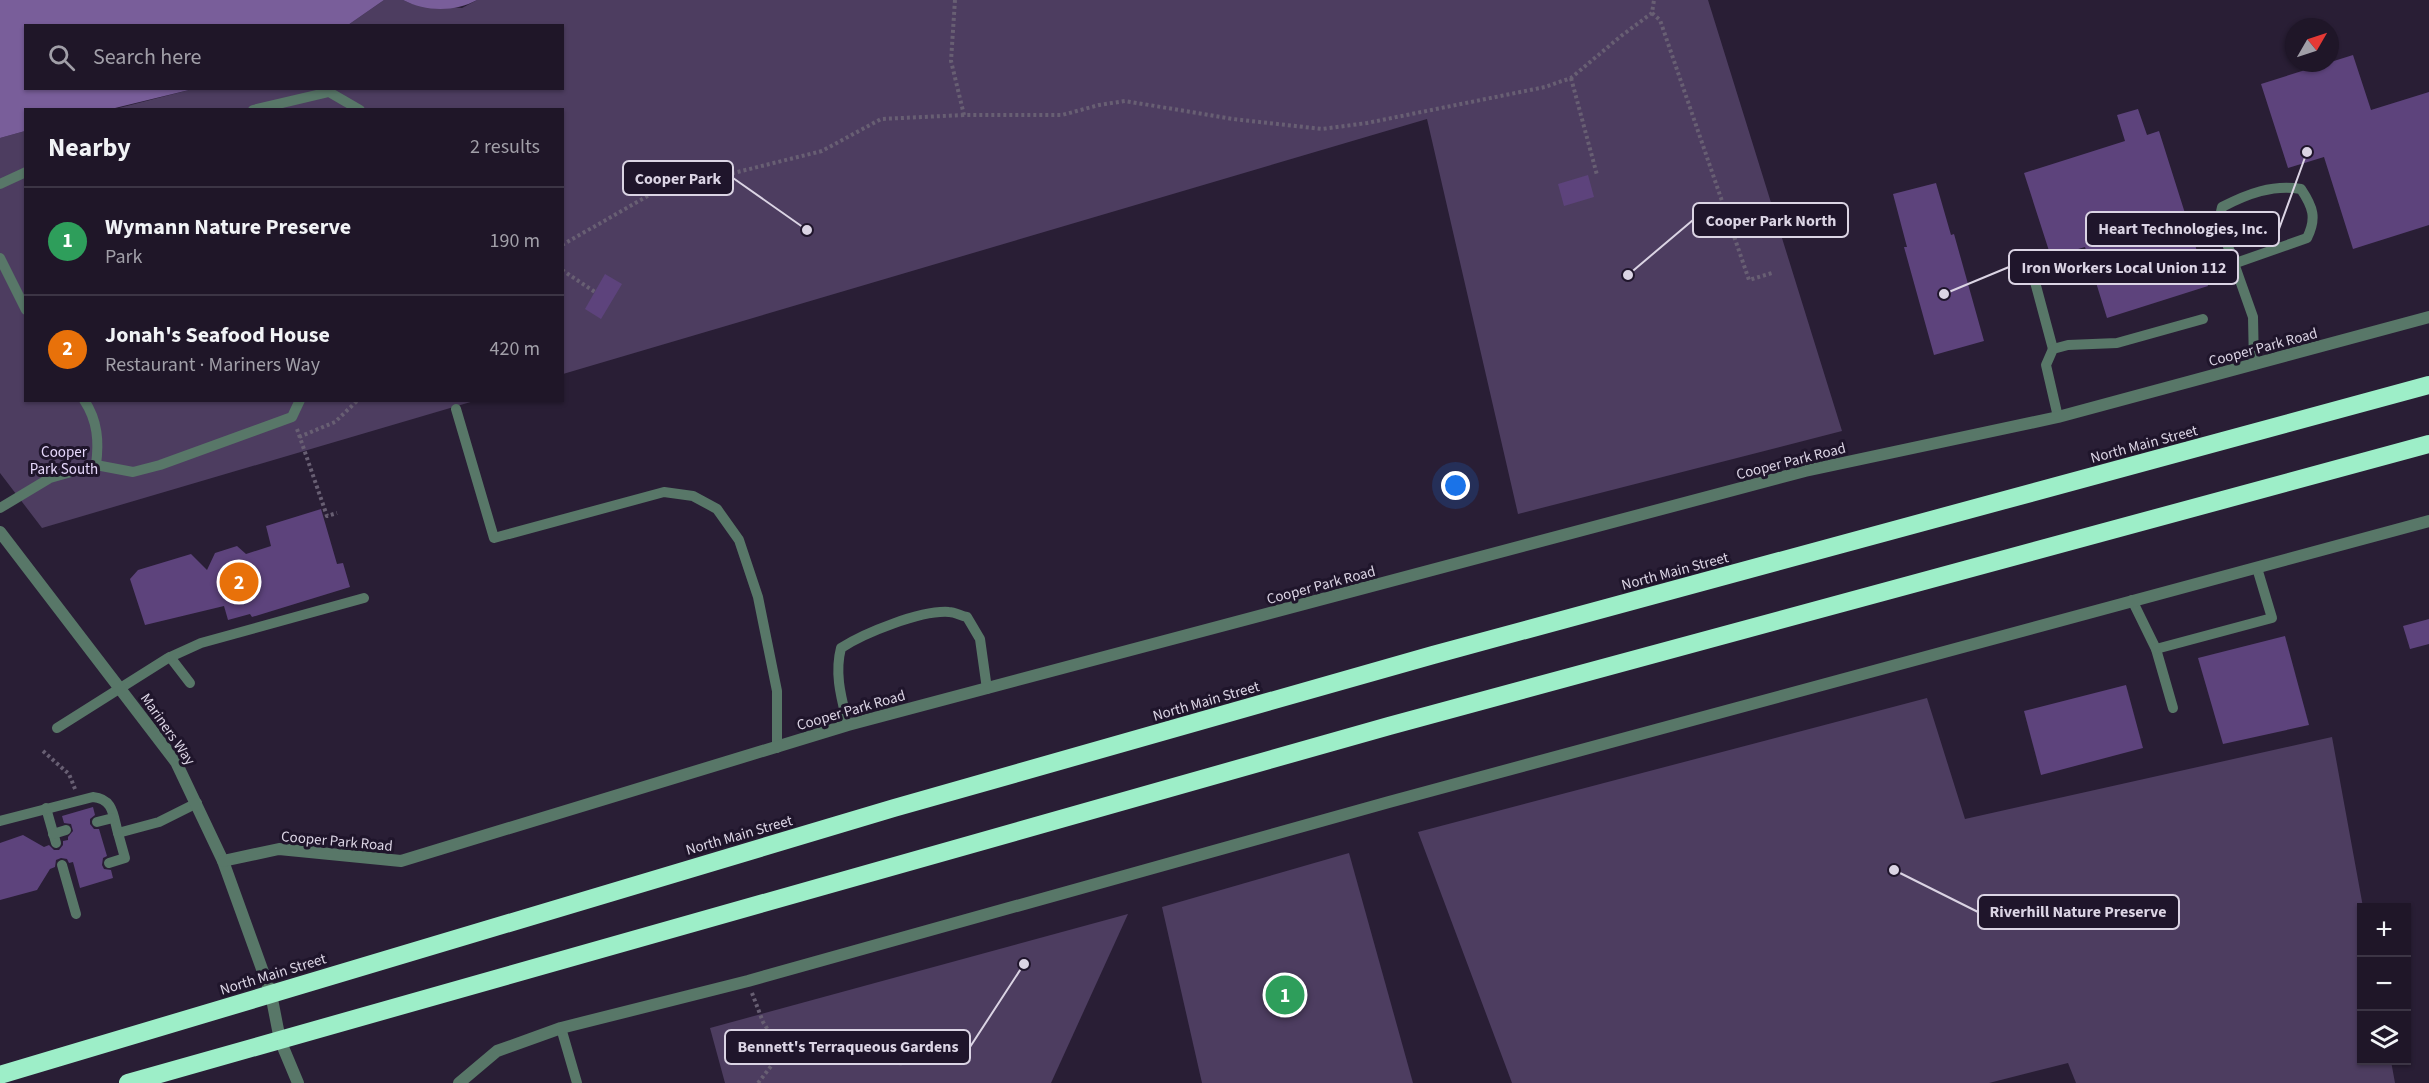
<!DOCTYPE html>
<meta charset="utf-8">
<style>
:root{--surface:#1f1628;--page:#2c2334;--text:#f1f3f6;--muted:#a19fa8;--line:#3c3545;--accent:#47d49d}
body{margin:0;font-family:"Source Sans 3",sans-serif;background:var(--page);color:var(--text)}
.controls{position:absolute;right:18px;bottom:18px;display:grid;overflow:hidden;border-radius:0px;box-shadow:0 2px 4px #0004}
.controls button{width:54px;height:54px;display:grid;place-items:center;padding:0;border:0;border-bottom:2px solid var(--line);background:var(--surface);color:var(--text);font:30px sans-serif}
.compass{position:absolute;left:2285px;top:18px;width:54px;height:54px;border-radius:50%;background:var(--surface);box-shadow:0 2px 4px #0004;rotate:51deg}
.you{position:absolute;left:1456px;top:486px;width:21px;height:21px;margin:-15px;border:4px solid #fff;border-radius:50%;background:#1a73e8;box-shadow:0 0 0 9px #1a73e833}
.badge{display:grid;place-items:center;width:39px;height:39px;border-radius:50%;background:var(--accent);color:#fff;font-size:20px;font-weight:700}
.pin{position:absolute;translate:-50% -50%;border:3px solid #fff;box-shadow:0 2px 6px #0006}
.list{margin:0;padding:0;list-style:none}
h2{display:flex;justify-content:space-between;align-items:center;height:78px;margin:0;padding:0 24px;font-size:26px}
h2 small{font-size:20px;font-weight:400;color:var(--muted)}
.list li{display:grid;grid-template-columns:39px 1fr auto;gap:18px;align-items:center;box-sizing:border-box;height:108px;padding:0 24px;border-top:2px solid var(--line)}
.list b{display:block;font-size:22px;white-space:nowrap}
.list p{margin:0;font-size:20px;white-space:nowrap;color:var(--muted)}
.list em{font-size:20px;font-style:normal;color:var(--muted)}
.icon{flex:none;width:33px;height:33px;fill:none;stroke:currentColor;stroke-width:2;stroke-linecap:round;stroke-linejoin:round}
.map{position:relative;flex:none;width:2429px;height:1083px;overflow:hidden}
.search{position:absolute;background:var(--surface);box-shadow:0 2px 4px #0004;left:24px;top:24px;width:540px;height:66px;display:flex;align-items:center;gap:15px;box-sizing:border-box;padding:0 21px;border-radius:0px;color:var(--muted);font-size:22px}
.panel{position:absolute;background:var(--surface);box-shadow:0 2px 4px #0004;left:24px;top:108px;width:540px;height:294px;border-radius:0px}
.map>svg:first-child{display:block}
.green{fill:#4d3d60}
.water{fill:#795e9a}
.building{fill:#5d437c}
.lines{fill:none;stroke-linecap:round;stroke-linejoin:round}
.path{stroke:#685f73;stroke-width:4;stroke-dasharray:3 3;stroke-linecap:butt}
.lane{stroke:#587768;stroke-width:10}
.street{stroke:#587768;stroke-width:12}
.highway{stroke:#9deec8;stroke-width:18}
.labels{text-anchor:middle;stroke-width:6;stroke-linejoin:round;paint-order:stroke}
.street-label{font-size:15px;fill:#dbd4e4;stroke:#1f152b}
.park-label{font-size:15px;fill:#e7d8fc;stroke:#1f152b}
.leader{fill:none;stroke:#dbd4e4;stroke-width:2}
.callout-dot{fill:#dbd4e4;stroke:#1f152b;stroke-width:2}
.callout{fill:#1f152b;stroke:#dbd4e4;stroke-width:2}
.callout-label{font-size:16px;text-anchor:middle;font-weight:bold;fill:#dbd4e4}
</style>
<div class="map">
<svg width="2429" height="1083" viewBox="0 0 2429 1083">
<rect width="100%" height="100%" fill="#291e35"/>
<g class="green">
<path d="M 384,0 L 403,0 L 412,4 L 462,8 L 477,0 L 1708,0 L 1842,431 L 1518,514 L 1427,119 L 563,374 L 562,110 L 111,110 L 193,89 L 562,88 L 562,26 L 348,25 Z"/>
<path d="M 25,131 L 26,400 L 474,401 L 42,528 L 0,473 L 0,138 Z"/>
<path d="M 1927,698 L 1965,819 L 2332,737 L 2363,907 L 2362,1060 L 2391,1061 L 2395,1083 L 2076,1083 L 2068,1063 L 1989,1083 L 1512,1083 L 1418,832 Z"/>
<path d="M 1349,853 L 1413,1083 L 1202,1083 L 1162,907 Z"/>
<path d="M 1128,914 L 1051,1083 L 725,1083 L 710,1028 Z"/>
</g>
<g class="water">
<path d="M 0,0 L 384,0 L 348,25 L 26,26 L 26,88 L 193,89 L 111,109 L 26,110 L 25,131 L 0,138 Z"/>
<path d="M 403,0 L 477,0 C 455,12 426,12 403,0 Z"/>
</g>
<g class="building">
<path d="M 2353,55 L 2371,110 L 2429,92 L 2429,225 L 2353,249 L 2324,157 L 2288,168 L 2261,84 Z"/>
<path d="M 2138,109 L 2147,135 L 2159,131 L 2208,286 L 2107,318 L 2085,247 L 2051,257 L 2024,173 L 2125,141 L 2117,115 Z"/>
<path d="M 1588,175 L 1594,197 L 1564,206 L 1558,184 Z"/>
<path d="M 1936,183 L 1951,235 L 1954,234 L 1984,341 L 1934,355 L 1904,247 L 1907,247 L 1893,194 Z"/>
<path d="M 605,274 L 622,284 L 601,319 L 585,309 Z"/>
<path d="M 321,509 L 337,564 L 343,563 L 350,587 L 252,617 L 250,614 L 228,620 L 224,606 L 145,625 L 130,579 L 138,570 L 191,554 L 207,570 L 215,553 L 237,546 L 246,554 L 271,546 L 266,526 Z"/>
<path d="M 2429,619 L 2429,644 L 2410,649 L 2403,626 Z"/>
<path d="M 2285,636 L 2309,725 L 2223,744 L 2198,658 Z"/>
<path d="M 2126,685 L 2143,748 L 2041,775 L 2024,711 Z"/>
<path d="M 93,807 L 95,815 L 90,819 L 90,824 L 94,829 L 99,829 L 107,856 L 103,858 L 102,865 L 104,869 L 111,870 L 113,878 L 80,888 L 73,862 L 69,863 L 67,859 L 61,858 L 56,860 L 55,867 L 50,869 L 37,890 L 0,900 L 0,843 L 23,835 L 44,847 L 49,845 L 54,850 L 59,850 L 63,845 L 63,841 L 68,840 L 68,837 L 73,831 L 71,824 L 64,823 L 62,816 Z"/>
</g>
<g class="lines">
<g class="path">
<path d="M 955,0 L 951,61 L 964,115 L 1062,115 L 1099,105 L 1125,101 L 1233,119 L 1322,129 L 1367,123 L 1545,87 L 1571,78 L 1621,36 L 1652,13 L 1654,0"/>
<path d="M 1652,13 L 1660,20 L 1749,280 L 1772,273"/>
<path d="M 1571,78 L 1597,175"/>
<path d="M 562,245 L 653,193 L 822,151 L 881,119 L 964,115"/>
<path d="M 562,270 L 595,292"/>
<path d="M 297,429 L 327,516 L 337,513"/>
<path d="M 299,437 L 335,422 L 358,400"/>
<path d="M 43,751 L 69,774 L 75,789"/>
<path d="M 752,993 L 763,1022 L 782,1052"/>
<path d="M 758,1083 L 782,1052 L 813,1048 L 863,1052 L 863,1057 L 904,1064"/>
</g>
<g class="lane">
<path d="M 253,110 L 329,92 L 360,110"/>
<path d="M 0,184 L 26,172"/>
<path d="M 0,258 L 26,310"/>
<path d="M 2233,264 L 2307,238 C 2317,218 2313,207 2301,189 C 2273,184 2247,194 2222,207 L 2219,221 L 2253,317 L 2254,365"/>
<path d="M 2035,282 L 2053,349"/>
<path d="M 84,400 C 98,421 99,442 96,465"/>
<path d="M 456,409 L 494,538 L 664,492 L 693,496 L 717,509 L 739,540 L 758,597 L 777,691 L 777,748"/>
<path d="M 2058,417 L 2046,365 L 2053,349 L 2068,345 L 2117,343 L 2203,319"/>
<path d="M 0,508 L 50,478 L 96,465 L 133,472 L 160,465 L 292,417 L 300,400"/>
<path d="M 2132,600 L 2156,649 L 2173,708"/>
<path d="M 2156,649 L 2272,618 L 2257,568"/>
<path d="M 170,657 L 190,683"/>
<path d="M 848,725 C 842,700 834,675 841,648 C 864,633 921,610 949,612 C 955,612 961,616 967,617 L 980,639 L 987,689"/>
<path d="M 57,728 L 168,658 L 201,643 L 364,598"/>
<path d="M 46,808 L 56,843"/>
<path d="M 0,821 L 93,797 C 114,799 113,816 118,833 L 159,822 L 197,803"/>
<path d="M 97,822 L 113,818"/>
<path d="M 53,834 L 66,830"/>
<path d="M 109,863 L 125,858 L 118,833"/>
<path d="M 62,865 L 76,914"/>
<path d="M 561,1028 L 577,1083"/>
</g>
<g class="street">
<path d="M 0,532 L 176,762 L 223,861 L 271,994 L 280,1040 L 298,1083"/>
<path d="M 223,861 L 279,849 L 401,861 L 848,725 L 1805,471 L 2058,417 L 2429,317"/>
<path d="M 459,1083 L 497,1051 L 561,1028 L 748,981 L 1389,802 L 2429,521"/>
</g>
<g class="highway">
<path d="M 0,1075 L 894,808 L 1433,655 L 2429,385"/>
<path d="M 128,1083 L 1389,726 L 2429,444"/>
</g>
</g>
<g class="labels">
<g class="street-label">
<text transform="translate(2263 347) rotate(-15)" y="5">Cooper Park Road</text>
<text transform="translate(2144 444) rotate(-15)" y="5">North Main Street</text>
<text transform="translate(1791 461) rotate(-14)" y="5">Cooper Park Road</text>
<text transform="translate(1675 571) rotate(-15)" y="5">North Main Street</text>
<text transform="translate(1321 585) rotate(-15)" y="5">Cooper Park Road</text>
<text transform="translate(1206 701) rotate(-16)" y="5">North Main Street</text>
<text transform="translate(851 710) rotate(-16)" y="5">Cooper Park Road</text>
<text transform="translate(168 729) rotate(55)" y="5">Mariners Way</text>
<text transform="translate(739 835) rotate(-16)" y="5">North Main Street</text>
<text transform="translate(337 841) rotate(5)" y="5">Cooper Park Road</text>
<text transform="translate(273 974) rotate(-17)" y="5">North Main Street</text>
</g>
<g class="park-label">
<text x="64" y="457">Cooper<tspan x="64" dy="17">Park South</tspan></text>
</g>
</g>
<path class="leader" d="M807 230L733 178M1628 275L1693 220M2307 152L2279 229M1944 294L2009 267M1894 870L1978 912M1024 964L970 1047"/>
<g class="callout-dot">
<circle cx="807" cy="230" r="6"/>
<circle cx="1628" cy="275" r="6"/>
<circle cx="2307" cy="152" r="6"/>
<circle cx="1944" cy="294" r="6"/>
<circle cx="1894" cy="870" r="6"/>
<circle cx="1024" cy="964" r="6"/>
</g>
<g class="callout">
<rect x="623" y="161" width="110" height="34" rx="6"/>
<rect x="1693" y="203" width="155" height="34" rx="6"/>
<rect x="2086" y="212" width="193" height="34" rx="6"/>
<rect x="2009" y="250" width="229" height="34" rx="6"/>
<rect x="1978" y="895" width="201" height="34" rx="6"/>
<rect x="725" y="1030" width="245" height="34" rx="6"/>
</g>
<g class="callout-label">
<text x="678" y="184">Cooper Park</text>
<text x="1771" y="226">Cooper Park North</text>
<text x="2183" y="234">Heart Technologies, Inc.</text>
<text x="2124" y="273">Iron Workers Local Union 112</text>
<text x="2078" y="917">Riverhill Nature Preserve</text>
<text x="848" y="1052">Bennett's Terraqueous Gardens</text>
</g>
</svg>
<div class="controls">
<button>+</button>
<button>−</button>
<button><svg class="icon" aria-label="layers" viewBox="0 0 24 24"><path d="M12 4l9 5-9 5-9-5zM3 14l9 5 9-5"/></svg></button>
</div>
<svg class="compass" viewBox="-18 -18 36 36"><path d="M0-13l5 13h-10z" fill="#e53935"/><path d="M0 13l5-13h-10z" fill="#a19fa8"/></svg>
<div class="you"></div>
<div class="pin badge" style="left:1285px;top:995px;background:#2e9e5b">1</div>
<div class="pin badge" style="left:239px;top:582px;background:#e8710a">2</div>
<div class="search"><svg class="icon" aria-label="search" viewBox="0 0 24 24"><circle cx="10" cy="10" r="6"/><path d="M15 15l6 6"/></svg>Search here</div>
<section class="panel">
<h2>Nearby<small>2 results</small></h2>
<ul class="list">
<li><span class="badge" style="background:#2e9e5b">1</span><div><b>Wymann Nature Preserve</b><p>Park</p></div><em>190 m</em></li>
<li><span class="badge" style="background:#e8710a">2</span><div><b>Jonah's Seafood House</b><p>Restaurant · Mariners Way</p></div><em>420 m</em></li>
</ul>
</section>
</div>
